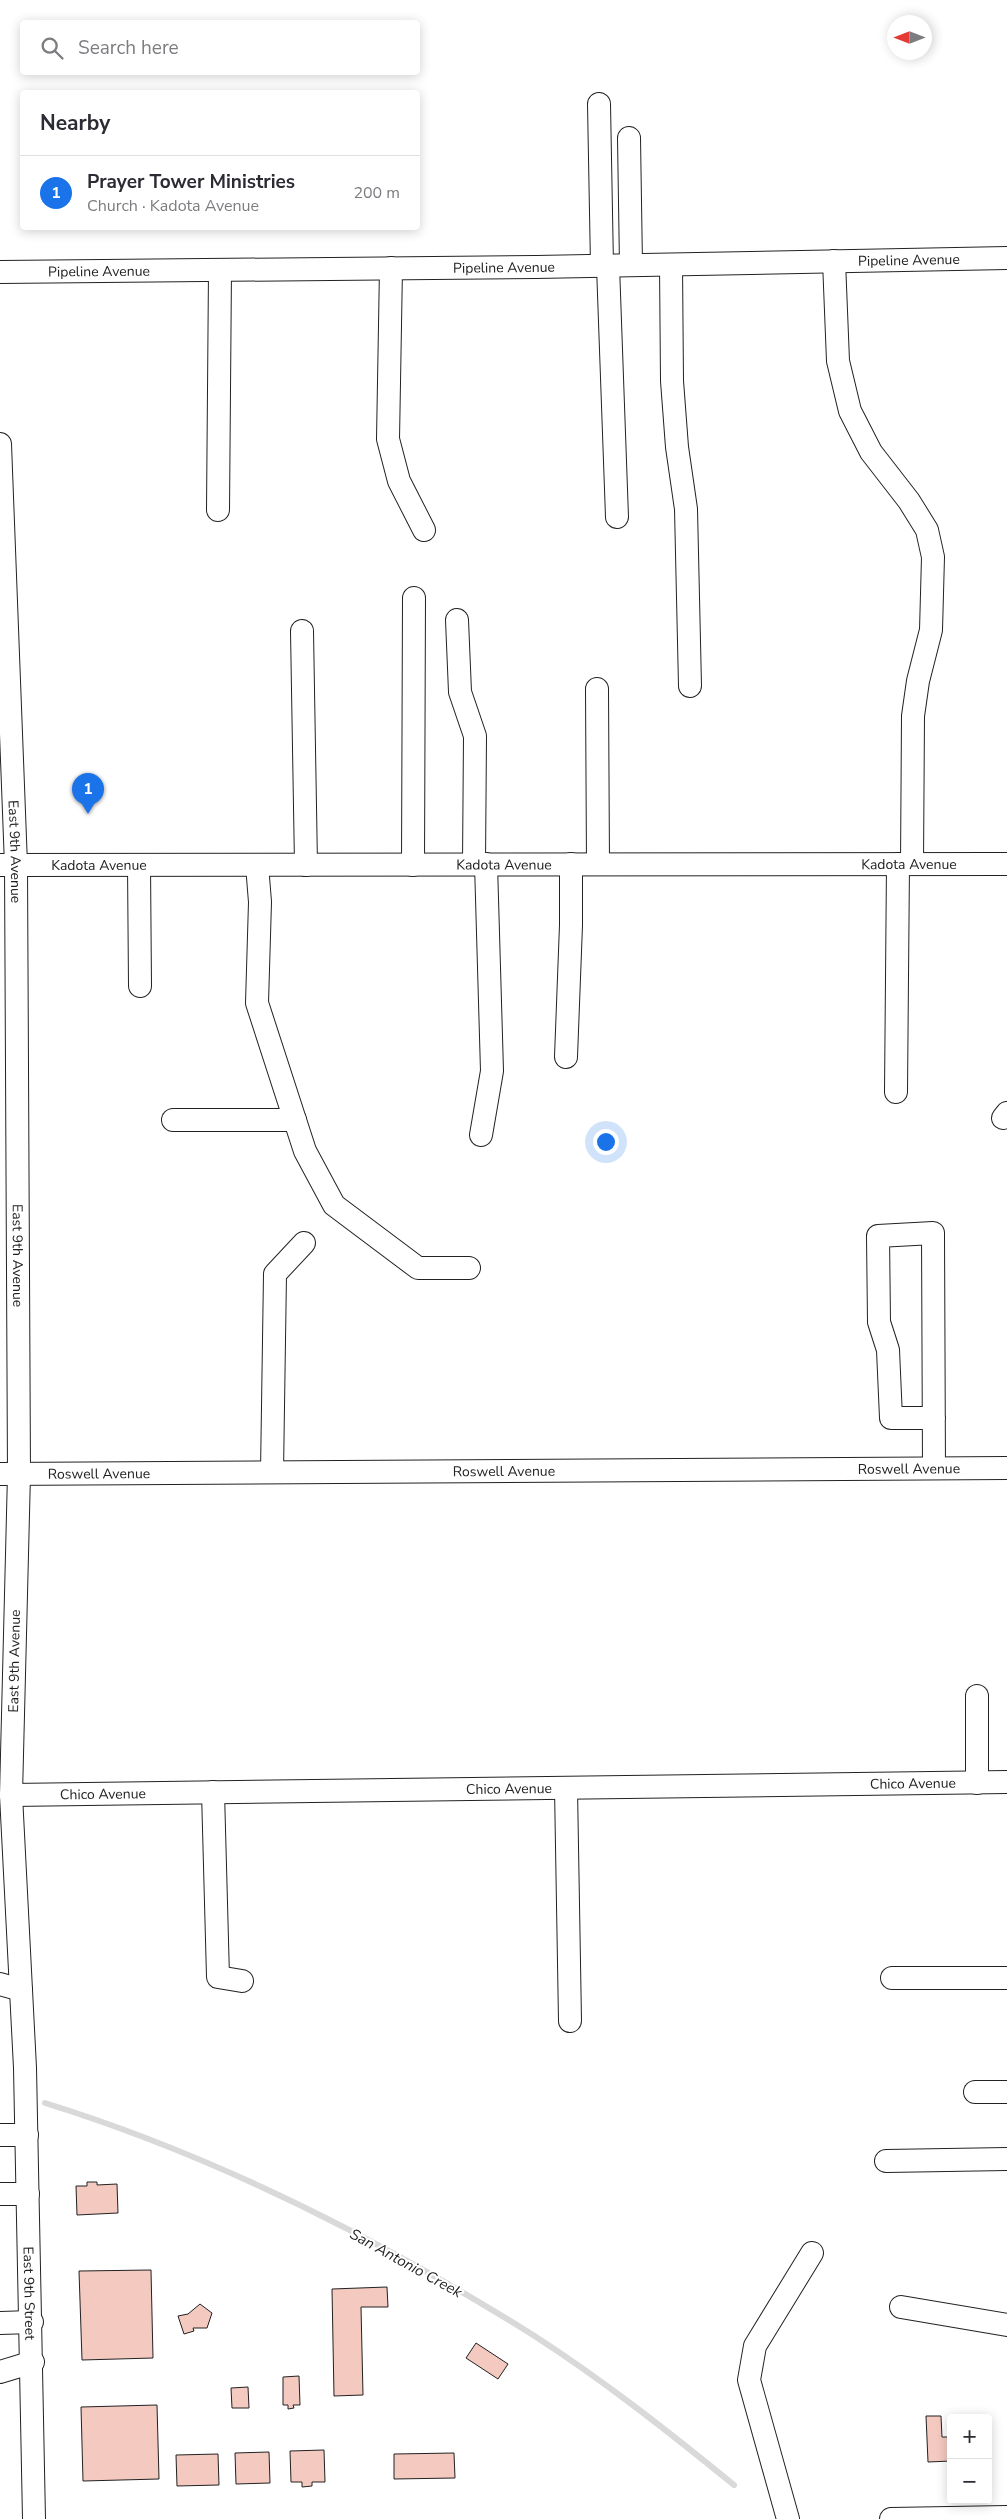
<!DOCTYPE html>
<meta charset="utf-8">
<style>
:root{--surface:#fff;--page:#f2f2f3;--text:#2b2b33;--muted:#7c7c81;--line:#e1e1e2;--accent:#1a73e8}
body{margin:0;font-family:"Nunito Sans",sans-serif;background:var(--page);color:var(--text)}
.controls{position:absolute;right:15px;bottom:15px;display:grid;overflow:hidden;border-radius:5px;box-shadow:0 2px 12px #0003}
.controls button{width:45px;height:45px;display:grid;place-items:center;padding:0;border:0;border-bottom:1px solid var(--line);background:var(--surface);color:var(--text);font:25px sans-serif}
.compass{position:absolute;left:887px;top:15px;width:45px;height:45px;border-radius:50%;background:var(--surface);box-shadow:0 2px 12px #0003;rotate:270deg}
.you{position:absolute;left:605px;top:1141px;width:18px;height:18px;margin:-12px;border:4px solid #fff;border-radius:50%;background:#1a73e8;box-shadow:0 0 0 8px #1a73e833}
.badge{display:grid;place-items:center;width:32px;height:32px;border-radius:50%;background:var(--accent);color:#fff;font-size:16px;font-weight:700}
.pin{position:absolute;translate:-50% -41px;filter:drop-shadow(0 1px 2px #0008)}
.pin::after{content:'';position:absolute;top:26px;width:18px;height:15px;background:inherit;clip-path:polygon(0 0,100% 0,50% 100%)}
.list{margin:0;padding:0;list-style:none}
h2{display:flex;justify-content:space-between;align-items:center;height:65px;margin:0;padding:0 20px;font-size:21px}
h2 small{font-size:16px;font-weight:400;color:var(--muted)}
.list li{display:grid;grid-template-columns:32px 1fr auto;gap:15px;align-items:center;box-sizing:border-box;height:75px;padding:0 20px;border-top:1px solid var(--line)}
.list b{display:block;font-size:19px;white-space:nowrap}
.list p{margin:0;font-size:16px;white-space:nowrap;color:var(--muted)}
.list em{font-size:16px;font-style:normal;color:var(--muted)}
.icon{flex:none;width:28px;height:28px;fill:none;stroke:currentColor;stroke-width:2;stroke-linecap:round;stroke-linejoin:round}
.map{position:relative;flex:none;width:1007px;height:2519px;overflow:hidden}
.search{position:absolute;background:var(--surface);box-shadow:0 2px 12px #0003;left:20px;top:20px;width:400px;height:55px;display:flex;align-items:center;gap:12px;box-sizing:border-box;padding:0 18px;border-radius:5px;color:var(--muted);font-size:19px}
.panel{position:absolute;background:var(--surface);box-shadow:0 2px 12px #0003;left:20px;top:90px;width:400px;height:140px;border-radius:5px}
.map>svg:first-child{display:block}
.lines{fill:none;stroke-linecap:round;stroke-linejoin:round}
.stream{stroke:#d9d9d9;stroke-width:6}
.building{fill:#f3c9c0;stroke:#222}
.minor-casing{stroke:#222;stroke-width:24}
.minor{stroke:#fff;stroke-width:22}
.labels{text-anchor:middle;stroke-width:4;stroke-linejoin:round;paint-order:stroke}
.street-label{font-size:14px;fill:#222;stroke:#fff}
.water-label{font-size:15px;font-style:italic;fill:#222;stroke:#fff}
</style>
<div class="map">
<svg width="1007" height="2519" viewBox="0 0 1007 2519">
<rect width="100%" height="100%" fill="#fff"/>
<g class="lines">
<path class="stream" d="M 45,2103 C 216,2156 381,2240 533,2335 C 603,2380 669,2432 734,2485"/>
</g>
<g class="building">
<path d="M 87,2182 L 97,2182 L 97,2185 L 117,2184 L 118,2213 L 77,2215 L 76,2186 L 87,2186 Z"/>
<path d="M 151,2270 L 153,2358 L 82,2360 L 79,2271 Z"/>
<path d="M 387,2287 L 388,2307 L 361,2307 L 363,2395 L 334,2396 L 332,2289 Z"/>
<path d="M 200,2304 L 212,2313 L 207,2328 L 193,2328 L 194,2331 L 184,2334 L 178,2316 L 188,2314 Z"/>
<path d="M 476,2343 L 508,2364 L 498,2379 L 466,2358 Z"/>
<path d="M 299,2376 L 300,2405 L 293,2405 L 294,2408 L 288,2409 L 288,2405 L 283,2405 L 283,2377 Z"/>
<path d="M 248,2387 L 249,2408 L 232,2408 L 231,2388 Z"/>
<path d="M 157,2405 L 159,2479 L 83,2481 L 81,2407 Z"/>
<path d="M 926,2416 L 941,2416 L 942,2437 L 951,2437 L 951,2461 L 928,2462 Z"/>
<path d="M 324,2450 L 325,2482 L 312,2482 L 312,2486 L 302,2487 L 302,2482 L 291,2482 L 290,2451 Z"/>
<path d="M 269,2452 L 270,2483 L 236,2484 L 235,2453 Z"/>
<path d="M 454,2453 L 455,2478 L 394,2479 L 394,2454 Z"/>
<path d="M 218,2454 L 219,2485 L 177,2486 L 176,2455 Z"/>
</g>
<g class="lines">
<defs>
<g id="minor">
<path d="M 599,104 L 602,266"/>
<path d="M 629,138 L 631,265"/>
<path d="M 834,261 L 838,361 L 850,411 L 871,452 L 909,501 L 927,530 L 933,557 L 931,630 L 918,681 L 913,716 L 912,864"/>
<path d="M 671,265 L 672,381 L 677,447 L 686,509 L 690,686"/>
<path d="M 608,266 L 617,517"/>
<path d="M 391,268 L 388,439 L 399,481 L 424,530"/>
<path id="s1" d="M 0,272 L 536,267 L 1007,258"/>
<path id="s2" d="M 0,444 L 16,865 L 19,1474 L 11,1795 L 25,2068 L 34,2519"/>
<path d="M 218,510 L 220,270"/>
<path d="M 457,620 L 460,692 L 475,736 L 474,864"/>
<path d="M 302,631 L 306,865"/>
<path d="M 597,689 L 598,864"/>
<path id="s3" d="M 0,865 L 1007,864"/>
<path d="M 139,865 L 140,986"/>
<path d="M 257,865 L 260,902 L 257,1003 L 305,1151 L 334,1205 L 418,1268 L 469,1268"/>
<path d="M 413,865 L 414,598"/>
<path d="M 566,1057 L 571,925 L 571,864"/>
<path d="M 896,1092 L 898,864"/>
<path d="M 1003,1118 L 1007,1113"/>
<path d="M 173,1120 L 295,1120"/>
<path d="M 481,1135 L 492,1071 L 486,864"/>
<path d="M 934,1418 L 891,1418 L 888,1350 L 879,1322 L 878,1236 L 933,1233 L 934,1468"/>
<path d="M 272,1472 L 275,1274 L 304,1243"/>
<path id="s4" d="M 0,1474 L 1007,1468"/>
<path d="M 977,1696 L 977,1783"/>
<path d="M 566,1788 L 570,2021"/>
<path d="M 213,1792 L 218,1977 L 242,1981"/>
<path id="s5" d="M 11,1795 L 1007,1782"/>
<path d="M 892,1978 L 1007,1978"/>
<path d="M 0,1984 L 21,1990"/>
<path d="M 975,2092 L 1007,2092"/>
<path d="M 0,2135 L 27,2135"/>
<path d="M 886,2161 L 1007,2159"/>
<path d="M 0,2194 L 28,2194"/>
<path d="M 901,2307 L 1007,2325"/>
<path d="M 0,2323 L 32,2322"/>
<path d="M 0,2372 L 33,2362"/>
<path d="M 788,2519 L 749,2380 L 755,2346 L 812,2253"/>
<path d="M 891,2519 L 1007,2517"/>
</g>
</defs>
<use href="#minor" class="minor-casing"/>
<use href="#minor" class="minor"/>
</g>
<g class="labels">
<g class="street-label">
<text dy="5" stroke="none"><textPath href="#s1" startOffset="909">Pipeline Avenue</textPath></text>
<text dy="5" stroke="none"><textPath href="#s1" startOffset="504">Pipeline Avenue</textPath></text>
<text dy="5" stroke="none"><textPath href="#s1" startOffset="99">Pipeline Avenue</textPath></text>
<text dy="5" stroke="none"><textPath href="#s2" startOffset="408">East 9th Avenue</textPath></text>
<text dy="5" stroke="none"><textPath href="#s3" startOffset="909">Kadota Avenue</textPath></text>
<text dy="5" stroke="none"><textPath href="#s3" startOffset="99">Kadota Avenue</textPath></text>
<text dy="5" stroke="none"><textPath href="#s3" startOffset="504">Kadota Avenue</textPath></text>
<text dy="5" stroke="none"><textPath href="#s2" startOffset="812">East 9th Avenue</textPath></text>
<text dy="5" stroke="none"><textPath href="#s4" startOffset="909">Roswell Avenue</textPath></text>
<text dy="5" stroke="none"><textPath href="#s4" startOffset="504">Roswell Avenue</textPath></text>
<text dy="5" stroke="none"><textPath href="#s4" startOffset="99">Roswell Avenue</textPath></text>
<text transform="translate(14 1661) rotate(-89)" y="5">East 9th Avenue</text>
<text dy="5" stroke="none"><textPath href="#s5" startOffset="902">Chico Avenue</textPath></text>
<text dy="5" stroke="none"><textPath href="#s5" startOffset="498">Chico Avenue</textPath></text>
<text dy="5" stroke="none"><textPath href="#s5" startOffset="92">Chico Avenue</textPath></text>
<text dy="5" stroke="none"><textPath href="#s2" startOffset="1850">East 9th Street</textPath></text>
</g>
<g class="water-label">
<text transform="translate(406 2263) rotate(29)" y="5">San Antonio Creek</text>
</g>
</g>
</svg>
<div class="controls">
<button>+</button>
<button>−</button>
</div>
<svg class="compass" viewBox="-18 -18 36 36"><path d="M0-13l5 13h-10z" fill="#e53935"/><path d="M0 13l5-13h-10z" fill="#7c7c81"/></svg>
<div class="you"></div>
<div class="pin badge" style="left:88px;top:814px">1</div>
<div class="search"><svg class="icon" aria-label="search" viewBox="0 0 24 24"><circle cx="10" cy="10" r="6"/><path d="M15 15l6 6"/></svg>Search here</div>
<section class="panel">
<h2>Nearby<small></small></h2>
<ul class="list">
<li><span class="badge">1</span><div><b>Prayer Tower Ministries</b><p>Church · Kadota Avenue</p></div><em>200 m</em></li>
</ul>
</section>
</div>
